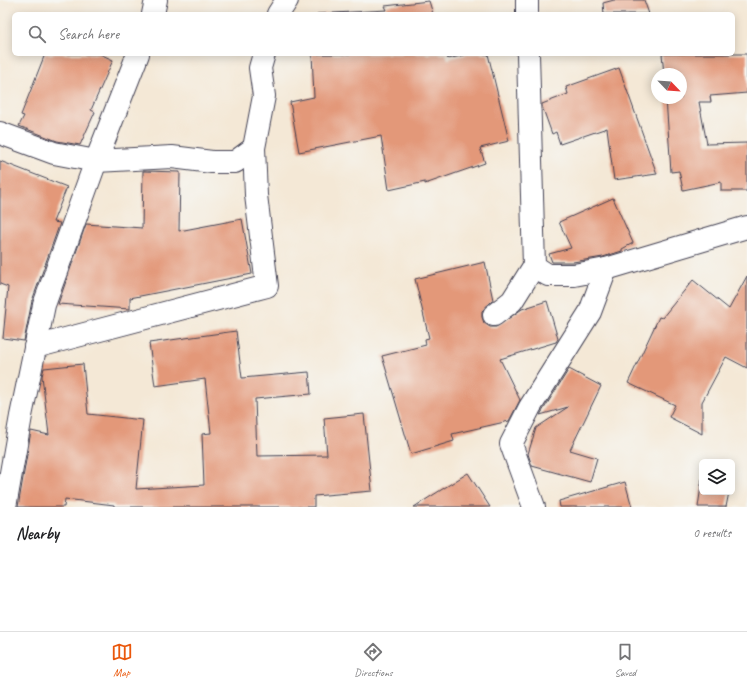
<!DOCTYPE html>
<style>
:root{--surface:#fff;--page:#f2f2f2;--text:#202124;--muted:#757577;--line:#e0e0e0;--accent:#ea580c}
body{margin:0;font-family:Caveat,sans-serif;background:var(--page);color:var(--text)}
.controls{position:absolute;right:12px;bottom:12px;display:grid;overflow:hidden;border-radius:6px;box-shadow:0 2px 10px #0003}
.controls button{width:36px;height:36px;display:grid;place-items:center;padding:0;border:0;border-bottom:1px solid var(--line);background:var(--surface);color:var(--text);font:20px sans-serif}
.compass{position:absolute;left:651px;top:68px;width:36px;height:36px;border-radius:50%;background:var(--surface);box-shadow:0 2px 10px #0003;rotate:115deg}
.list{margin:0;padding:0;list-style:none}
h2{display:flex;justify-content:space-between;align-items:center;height:52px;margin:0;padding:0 16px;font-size:17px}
h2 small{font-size:13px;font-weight:400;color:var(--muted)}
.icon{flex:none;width:22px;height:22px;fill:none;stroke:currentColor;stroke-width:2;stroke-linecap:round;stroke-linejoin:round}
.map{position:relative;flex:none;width:747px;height:507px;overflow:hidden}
.search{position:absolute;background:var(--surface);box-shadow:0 2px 10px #0003;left:12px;right:12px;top:12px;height:44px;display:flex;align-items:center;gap:10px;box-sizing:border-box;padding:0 14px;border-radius:6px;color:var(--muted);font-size:15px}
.sheet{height:124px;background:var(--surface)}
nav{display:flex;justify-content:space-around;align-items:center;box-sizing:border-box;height:56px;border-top:1px solid var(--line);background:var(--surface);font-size:11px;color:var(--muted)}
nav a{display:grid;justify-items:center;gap:2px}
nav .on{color:var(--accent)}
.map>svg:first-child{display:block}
.building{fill:#e39879}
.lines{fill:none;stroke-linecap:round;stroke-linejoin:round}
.minor-casing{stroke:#424052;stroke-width:24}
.minor{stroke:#fff;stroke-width:22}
</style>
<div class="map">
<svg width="747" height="507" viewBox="0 0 747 507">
<rect width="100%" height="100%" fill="#f6f6f2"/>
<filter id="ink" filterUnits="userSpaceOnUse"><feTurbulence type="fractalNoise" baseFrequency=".025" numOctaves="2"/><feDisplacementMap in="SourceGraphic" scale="8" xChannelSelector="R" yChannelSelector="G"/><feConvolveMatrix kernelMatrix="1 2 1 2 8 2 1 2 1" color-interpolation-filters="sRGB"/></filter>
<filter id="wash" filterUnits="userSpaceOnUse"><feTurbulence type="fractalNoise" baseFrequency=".012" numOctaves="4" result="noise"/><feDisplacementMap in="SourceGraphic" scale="16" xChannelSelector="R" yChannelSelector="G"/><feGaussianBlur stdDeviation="0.9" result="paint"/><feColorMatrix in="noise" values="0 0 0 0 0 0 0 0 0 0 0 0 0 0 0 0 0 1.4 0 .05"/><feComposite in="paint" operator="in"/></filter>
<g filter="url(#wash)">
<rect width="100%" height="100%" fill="#f4e8d6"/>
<g id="blocks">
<g class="building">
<path d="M 614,0 L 644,0 L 649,14 L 604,14 L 603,3 Z"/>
<path d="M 429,1 L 433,14 L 317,14 L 387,10 L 385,6 Z"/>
<path d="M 45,54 L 100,54 L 113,60 L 91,110 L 95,112 L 80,145 L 57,141 L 19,126 L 24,116 L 21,115 Z"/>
<path d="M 312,54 L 446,54 L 448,59 L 468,54 L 488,54 L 509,141 L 480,148 L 485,163 L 425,184 L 425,182 L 389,190 L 381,136 L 299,152 L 290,102 L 314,97 Z"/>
<path d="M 662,54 L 747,54 L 747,93 L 710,96 L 711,102 L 699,102 L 707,144 L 747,143 L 747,191 L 721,191 L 721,182 L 683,190 L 679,171 L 671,172 L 666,98 L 681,98 L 681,74 L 664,74 Z"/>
<path d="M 619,68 L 657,174 L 614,180 L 607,128 L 560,144 L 556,132 L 552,134 L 542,106 L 542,104 L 568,94 L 566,87 Z"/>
<path d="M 0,161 L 67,187 L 53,222 L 60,223 L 32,301 L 24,341 L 3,338 L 8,287 L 0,284 Z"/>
<path d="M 143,171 L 180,172 L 179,231 L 242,219 L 252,274 L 130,298 L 130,309 L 58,304 L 86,224 L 142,228 Z"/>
<path d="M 613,198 L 633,243 L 622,249 L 622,251 L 603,257 L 573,262 L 552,262 L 549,254 L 571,248 L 559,222 Z"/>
<path d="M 485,262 L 493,300 L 482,311 L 482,317 L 484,323 L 490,327 L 496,327 L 522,309 L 547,301 L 558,339 L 556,342 L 500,359 L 520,400 L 509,421 L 452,434 L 454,441 L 411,454 L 382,356 L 426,345 L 425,339 L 429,338 L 415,279 Z"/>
<path d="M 747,276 L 747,368 L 726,357 L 702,402 L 702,434 L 669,417 L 675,405 L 628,383 L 659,317 L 662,318 L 693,280 L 729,309 Z"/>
<path d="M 236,331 L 242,378 L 309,372 L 311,394 L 255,399 L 257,456 L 327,455 L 324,418 L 364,414 L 372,491 L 314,496 L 314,507 L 114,507 L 114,505 L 65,499 L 64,507 L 18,507 L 31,431 L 49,435 L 42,376 L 44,368 L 83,364 L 88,414 L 143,420 L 136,489 L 204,485 L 202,434 L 211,433 L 205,379 L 155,386 L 149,343 Z"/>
<path d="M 569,369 L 601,386 L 570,450 L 597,458 L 590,482 L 532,466 L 528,454 L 536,428 L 568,407 L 540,415 Z"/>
<path d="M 468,473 L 490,507 L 414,507 Z"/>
<path d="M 702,479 L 702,492 L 729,492 L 726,507 L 698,507 Z"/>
<path d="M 625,482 L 632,507 L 560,507 L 559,501 Z"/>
</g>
</g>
</g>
<g filter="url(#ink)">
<use href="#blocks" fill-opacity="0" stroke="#424052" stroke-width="1"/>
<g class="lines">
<defs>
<g id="minor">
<path d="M 527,0 L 527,14"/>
<path d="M 153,14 L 156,0"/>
<path d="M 278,14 L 287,0"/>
<path d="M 0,133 L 54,153 L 96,161 L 172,157 L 212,162 L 235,162 L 254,148"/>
<path d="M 534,266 L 548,275 L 574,275 L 606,269 L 747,227"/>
<path d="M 494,315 L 512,301 L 534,266 L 528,54"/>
<path d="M 35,347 L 267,286 L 256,195 L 254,148 L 264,96 L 260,68 L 264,54"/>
<path d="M 5,507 L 21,416 L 44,305 L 96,161 L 138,54"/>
<path d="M 534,507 L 511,444 L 530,407 L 590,312 L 606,269"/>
</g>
</defs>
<use href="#minor" class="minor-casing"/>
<use href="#minor" class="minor"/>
</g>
</g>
</svg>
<div class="controls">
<button><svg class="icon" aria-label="layers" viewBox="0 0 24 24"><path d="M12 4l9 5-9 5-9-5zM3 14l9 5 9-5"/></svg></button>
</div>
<svg class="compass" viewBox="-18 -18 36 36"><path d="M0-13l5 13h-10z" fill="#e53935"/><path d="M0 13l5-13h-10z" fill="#757577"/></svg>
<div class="search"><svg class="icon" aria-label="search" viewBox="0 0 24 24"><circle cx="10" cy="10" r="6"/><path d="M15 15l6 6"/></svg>Search here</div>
</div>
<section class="sheet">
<h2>Nearby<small>0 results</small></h2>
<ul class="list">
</ul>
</section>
<nav>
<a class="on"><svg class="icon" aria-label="map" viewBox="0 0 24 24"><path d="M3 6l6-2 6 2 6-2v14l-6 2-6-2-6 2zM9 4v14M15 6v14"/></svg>Map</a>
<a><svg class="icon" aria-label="directions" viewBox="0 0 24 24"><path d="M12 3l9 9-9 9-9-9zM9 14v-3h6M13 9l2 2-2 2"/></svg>Directions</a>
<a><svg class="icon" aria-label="saved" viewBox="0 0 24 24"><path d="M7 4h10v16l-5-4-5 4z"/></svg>Saved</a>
</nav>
